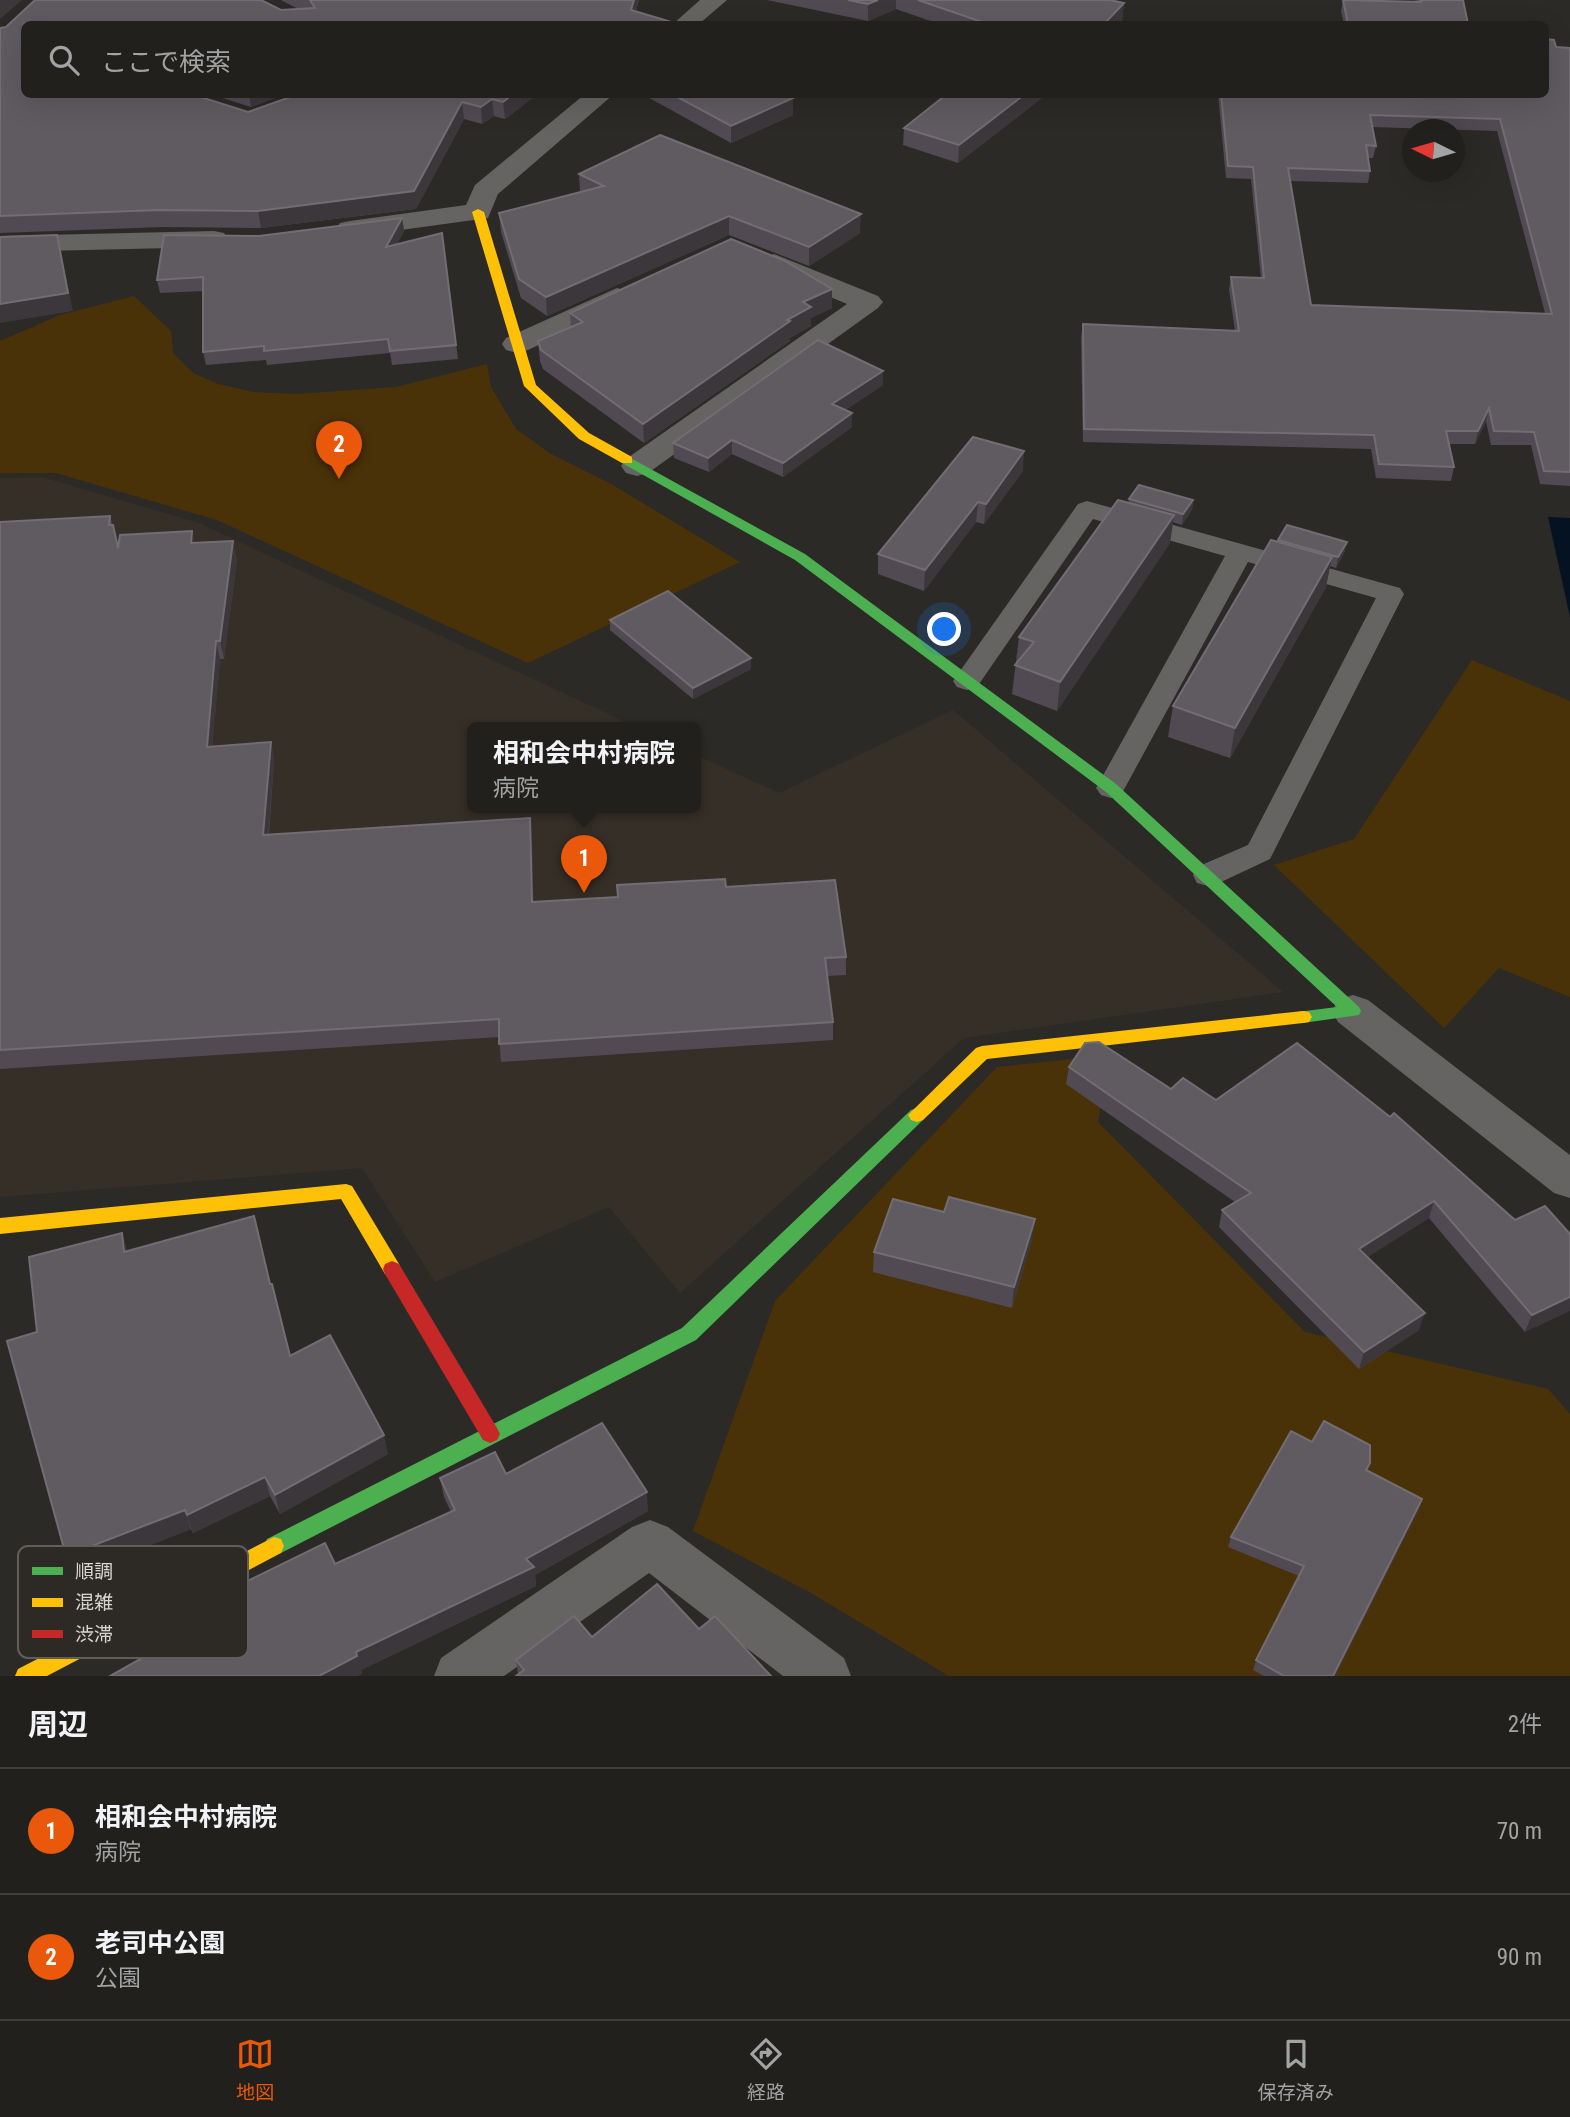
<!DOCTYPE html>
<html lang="ja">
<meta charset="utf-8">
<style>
:root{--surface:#21201d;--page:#292826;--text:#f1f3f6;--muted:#a2a3a4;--line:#3e3e3b;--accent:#ea580c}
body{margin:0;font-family:"Roboto Condensed","Noto Sans JP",sans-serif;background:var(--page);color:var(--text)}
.compass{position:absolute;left:1402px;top:119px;width:63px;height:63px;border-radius:50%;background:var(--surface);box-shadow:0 7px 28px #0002;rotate:275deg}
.you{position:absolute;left:945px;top:630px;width:24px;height:24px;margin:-18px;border:5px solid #fff;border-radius:50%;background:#1a73e8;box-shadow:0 0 0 10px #1a73e833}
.badge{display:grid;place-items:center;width:46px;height:46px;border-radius:50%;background:var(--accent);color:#fff;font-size:23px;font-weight:700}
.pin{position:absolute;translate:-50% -58px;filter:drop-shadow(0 2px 4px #0008)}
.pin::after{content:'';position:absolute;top:37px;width:24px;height:21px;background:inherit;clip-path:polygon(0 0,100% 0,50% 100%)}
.popup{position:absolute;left:467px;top:722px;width:234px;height:91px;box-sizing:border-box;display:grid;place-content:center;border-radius:10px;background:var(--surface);filter:drop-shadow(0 2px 5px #0005);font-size:23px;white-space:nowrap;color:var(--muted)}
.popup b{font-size:26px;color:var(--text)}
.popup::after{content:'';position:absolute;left:50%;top:100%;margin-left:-14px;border:14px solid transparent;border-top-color:var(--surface)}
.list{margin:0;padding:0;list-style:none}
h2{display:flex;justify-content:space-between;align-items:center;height:91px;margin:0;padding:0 28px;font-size:30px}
h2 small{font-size:23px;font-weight:400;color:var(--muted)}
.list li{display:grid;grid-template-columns:46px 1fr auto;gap:21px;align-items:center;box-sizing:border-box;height:126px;padding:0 28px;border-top:2px solid var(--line)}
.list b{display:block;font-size:26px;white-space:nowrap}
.list p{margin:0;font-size:23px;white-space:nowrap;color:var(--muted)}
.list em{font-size:23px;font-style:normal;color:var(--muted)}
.icon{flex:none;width:38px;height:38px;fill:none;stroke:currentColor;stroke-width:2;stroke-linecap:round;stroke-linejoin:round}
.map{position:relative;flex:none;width:1570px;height:1676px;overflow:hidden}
.search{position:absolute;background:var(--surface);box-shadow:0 7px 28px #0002;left:21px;right:21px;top:21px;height:77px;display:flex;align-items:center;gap:18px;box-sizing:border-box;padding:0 24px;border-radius:10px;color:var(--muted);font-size:26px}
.sheet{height:343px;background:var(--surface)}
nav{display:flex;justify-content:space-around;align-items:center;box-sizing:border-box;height:98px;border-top:2px solid var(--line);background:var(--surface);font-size:19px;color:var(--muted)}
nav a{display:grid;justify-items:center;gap:4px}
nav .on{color:var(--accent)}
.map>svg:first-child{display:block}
.built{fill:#362f27}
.green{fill:#4a3208}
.water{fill:#041221}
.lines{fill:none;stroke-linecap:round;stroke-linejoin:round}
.lane{fill:#656462;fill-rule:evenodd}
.street{fill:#656462;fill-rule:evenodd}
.fast{fill:#4caf50;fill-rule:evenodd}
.slow{fill:#ffc107;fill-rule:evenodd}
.jam{fill:#c62828;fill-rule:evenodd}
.wall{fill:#514a53;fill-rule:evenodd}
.shaded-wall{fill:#3c373b}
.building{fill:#605a61;stroke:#726d73;stroke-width:2;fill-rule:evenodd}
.key{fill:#2d2a26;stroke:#605e5a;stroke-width:2}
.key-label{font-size:19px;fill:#d8d6d4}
</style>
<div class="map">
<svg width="1570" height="1676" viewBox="0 0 1570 1676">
<rect width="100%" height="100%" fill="#2c2a27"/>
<path class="built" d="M 42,477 L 199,523 L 636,727 L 472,727 L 472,807 L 696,807 L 696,755 L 779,793 L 953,710 L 1283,992 L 964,1038 L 680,1293 L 609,1207 L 435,1282 L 362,1168 L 0,1197 L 0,478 Z"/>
<g class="green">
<path d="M 134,296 L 171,331 L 173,353 L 193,373 L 218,384 L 253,392 L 296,394 L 396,387 L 487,364 L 491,387 L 516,429 L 551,454 L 613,485 L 740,562 L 528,663 L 217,520 L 56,473 L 0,473 L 0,341 L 60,315 Z"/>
<path d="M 1472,660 L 1570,701 L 1570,997 L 1499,968 L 1444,1028 L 1274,865 L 1354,839 Z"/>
<path d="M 1110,1055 L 1098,1122 L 1305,1332 L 1548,1389 L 1570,1414 L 1570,1676 L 949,1676 L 811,1593 L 693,1531 L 775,1301 L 997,1067 Z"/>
</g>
<path class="water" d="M 1548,517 L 1570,518 L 1570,617 Z"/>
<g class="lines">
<path class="lane" d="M 1087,501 L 1400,588 L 1404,594 L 1270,859 L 1219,883 L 1208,886 L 1197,883 L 1193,875 L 1197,867 L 1248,845 L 1376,598 L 1248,562 L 1121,795 L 1111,798 L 1101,795 L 1096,788 L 1225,556 L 1093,519 L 977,687 L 967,690 L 957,687 L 953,681 L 1078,504 Z"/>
<g class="street">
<path d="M 700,0 L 727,0 L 699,24 L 673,24 Z"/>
<path d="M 585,94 L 614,94 L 498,194 L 488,218 L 350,237 L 340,235 L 336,229 L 340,223 L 350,221 L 466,205 L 475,185 Z"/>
<path d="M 214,231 L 224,233 L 228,239 L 224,245 L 214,247 L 0,252 L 0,236 Z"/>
<path d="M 774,254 L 878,296 L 883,302 L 878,308 L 648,473 L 637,476 L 626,473 L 621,466 L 626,459 L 847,304 L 764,269 L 760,263 L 764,257 Z"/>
<path d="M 617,288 L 627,291 L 632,297 L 627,303 L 528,350 L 517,353 L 506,350 L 502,344 L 506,338 Z"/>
<path d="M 1353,995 L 1368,1000 L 1570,1155 L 1570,1198 L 1554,1193 L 1338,1022 L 1332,1011 L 1338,1000 Z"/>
<path d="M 650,1520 L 668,1527 L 844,1658 L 851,1676 L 783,1676 L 649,1573 L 504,1676 L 434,1676 L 441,1658 L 632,1527 Z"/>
</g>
<g class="fast">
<path d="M 627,456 L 805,554 L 1116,784 L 1359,1007 L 1361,1011 L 1359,1015 L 1303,1023 L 1297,1022 L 1294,1017 L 1297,1012 L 1337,1007 L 1106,792 L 795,560 L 622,463 L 622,457 Z"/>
<path d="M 917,1108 L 923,1110 L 926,1115 L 923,1120 L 696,1340 L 281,1553 L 274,1555 L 267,1553 L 264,1546 L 267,1539 L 682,1328 L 911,1110 Z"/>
</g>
<g class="slow">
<path d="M 478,209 L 484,212 L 536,385 L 589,433 L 632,457 L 632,463 L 622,463 L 579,439 L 524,386 L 472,212 Z"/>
<path d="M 1303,1011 L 1309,1012 L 1312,1017 L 1309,1022 L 1303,1023 L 987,1059 L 923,1120 L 917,1122 L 911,1120 L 908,1115 L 976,1048 L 982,1046 Z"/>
<path d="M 346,1184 L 352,1186 L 399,1264 L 401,1269 L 399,1274 L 392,1277 L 385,1274 L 341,1199 L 0,1234 L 0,1218 Z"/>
<path d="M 274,1537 L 281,1539 L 284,1546 L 281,1553 L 47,1676 L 15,1676 L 18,1669 Z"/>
</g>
<path class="jam" d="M 392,1261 L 399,1264 L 497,1428 L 500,1434 L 497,1440 L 490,1443 L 483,1440 L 385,1274 L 383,1269 L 385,1264 Z"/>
</g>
<g class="wall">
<path d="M 35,0 L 261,0 L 281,10 L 298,9 L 281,0 L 639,0 L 636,11 L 678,24 L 24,24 L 24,94 L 191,94 L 248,112 L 299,94 L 538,94 L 505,119 L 494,116 L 482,124 L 464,119 L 416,209 L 261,228 L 163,227 L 0,233 L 0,28 L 6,27 Z"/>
<path d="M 767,0 L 1110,0 L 1124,3 L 1122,20 L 1118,24 L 939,24 L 896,9 L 868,21 Z"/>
<path d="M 1343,0 L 1416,2 L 1415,0 L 1463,0 L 1468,24 L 1344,24 L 1341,11 Z"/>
<path d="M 1556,47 L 1570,48 L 1570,486 L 1540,484 L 1531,445 L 1491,445 L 1486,421 L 1475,444 L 1449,444 L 1454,467 L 1451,481 L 1376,478 L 1371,449 L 1083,442 L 1081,337 L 1083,324 L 1235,331 L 1229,289 L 1231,277 L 1261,278 L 1251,179 L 1226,178 L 1218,94 L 1545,94 ZM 1372,127 L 1497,131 L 1545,313 L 1311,305 L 1290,181 L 1368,183 L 1370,171 L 1368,158 L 1373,158 L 1376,146 Z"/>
<path d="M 210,94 L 285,94 L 251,107 Z"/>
<path d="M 642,94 L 785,94 L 793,98 L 793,115 L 731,143 Z"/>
<path d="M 1047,94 L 958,163 L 903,145 L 904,128 Z"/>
<path d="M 579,174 L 860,233 L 809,266 L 729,235 L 547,316 L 521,298 L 501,232 L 499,213 L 580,192 Z"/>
<path d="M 402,218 L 404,231 L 397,244 L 442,233 L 458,359 L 392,365 L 390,353 L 267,365 L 266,360 L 206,365 L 203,352 L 203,291 L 160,293 L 157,280 L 259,236 Z"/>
<path d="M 832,308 L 811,318 L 811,326 L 790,338 L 790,341 L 644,443 L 543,369 L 540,361 L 538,341 L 571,327 L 570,313 Z"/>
<path d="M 883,371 L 883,385 L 845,410 L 852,413 L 852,427 L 783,477 L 732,454 L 709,472 L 674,458 L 673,443 Z"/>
<path d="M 1023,471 L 984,524 L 976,522 L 924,591 L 878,574 L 878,554 Z"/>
<path d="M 1129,499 L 1193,500 L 1192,510 L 1182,525 L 1173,522 L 1170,543 L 1057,711 L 1012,694 L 1019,637 L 1128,503 Z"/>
<path d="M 110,516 L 118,545 L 195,543 L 237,559 L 224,659 L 220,659 L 212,747 L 271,742 L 274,760 L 269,835 L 532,836 L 533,902 L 618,897 L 726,887 L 846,957 L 846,975 L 827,976 L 833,1022 L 833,1040 L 501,1062 L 499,1037 L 0,1069 L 0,522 Z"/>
<path d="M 1278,540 L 1347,542 L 1344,553 L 1336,568 L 1330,566 L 1326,587 L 1230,758 L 1168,737 L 1173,706 Z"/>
<path d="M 610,620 L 751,669 L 693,699 L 610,630 Z"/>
<path d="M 1069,1067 L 1171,1089 L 1216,1100 L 1515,1220 L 1570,1234 L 1525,1332 L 1429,1218 L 1367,1257 L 1419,1330 L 1359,1369 L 1219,1227 L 1222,1210 L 1235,1202 L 1066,1084 Z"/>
<path d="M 254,1216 L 270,1284 L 291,1356 L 388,1454 L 280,1514 L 270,1496 L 193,1533 L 191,1529 L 74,1575 L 37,1332 L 122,1233 L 127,1251 Z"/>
<path d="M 1032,1239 L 1012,1308 L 873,1272 L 874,1252 Z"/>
<path d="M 1312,1442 L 1370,1463 L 1368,1470 L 1422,1499 L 1419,1509 L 1335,1676 L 1264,1676 L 1253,1670 L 1256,1660 L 1299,1576 L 1228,1547 L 1231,1537 Z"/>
<path d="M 506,1474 L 648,1511 L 535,1575 L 536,1586 L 361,1670 L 362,1674 L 235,1606 L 229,1590 L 335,1564 L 451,1512 L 444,1497 L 440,1478 Z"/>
<path d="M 699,1629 L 771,1676 L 518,1674 L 516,1660 L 592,1637 Z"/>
</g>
<g class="shaded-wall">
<path d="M 0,0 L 22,0 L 0,19 Z"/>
<path d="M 634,0 L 639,0 L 632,24 L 631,10 Z"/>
<path d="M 878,0 L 896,0 L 896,9 L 868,21 L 868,4 Z"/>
<path d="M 1124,3 L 1122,20 L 1118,24 L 1104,24 Z"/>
<path d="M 249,94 L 285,94 L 251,107 Z"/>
<path d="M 513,94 L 538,94 L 505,119 L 503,102 Z"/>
<path d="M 1025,94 L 1047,94 L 958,163 L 959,145 Z"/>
<path d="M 793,98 L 793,115 L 731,143 L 731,126 Z"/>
<path d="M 492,99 L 494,116 L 482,124 L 481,107 Z"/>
<path d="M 462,102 L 464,119 L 416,209 L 261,228 L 258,211 Z"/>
<path d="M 861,214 L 860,233 L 809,266 L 809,247 Z"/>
<path d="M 729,216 L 729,235 L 547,316 L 546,297 Z"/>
<path d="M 402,218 L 404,231 L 388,261 L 386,247 Z"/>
<path d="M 57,235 L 73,311 L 0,323 L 0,304 Z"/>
<path d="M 832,289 L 832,308 L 811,318 L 811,326 L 790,338 L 790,341 L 644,443 L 643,424 L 787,320 L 803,302 Z"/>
<path d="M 883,371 L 883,385 L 832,418 L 832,404 Z"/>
<path d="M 1489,408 L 1486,421 L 1475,444 L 1478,431 Z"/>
<path d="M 852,413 L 852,427 L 783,477 L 783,463 Z"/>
<path d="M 732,440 L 732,454 L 709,472 L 708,458 Z"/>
<path d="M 1024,451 L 1023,471 L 984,524 L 986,504 Z"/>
<path d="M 1193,500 L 1192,510 L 1182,525 L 1183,514 Z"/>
<path d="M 978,502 L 976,522 L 924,591 L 925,570 Z"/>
<path d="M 1174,515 L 1170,543 L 1057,711 L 1060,682 Z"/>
<path d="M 192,531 L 196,549 L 191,543 Z"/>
<path d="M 233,541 L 237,559 L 224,659 L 220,641 Z"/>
<path d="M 1347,542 L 1344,553 L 1336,568 L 1338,557 Z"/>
<path d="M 1332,557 L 1326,587 L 1230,758 L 1235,728 Z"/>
<path d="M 216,641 L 220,659 L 211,765 L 207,747 Z"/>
<path d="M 751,658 L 751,669 L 693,699 L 693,688 Z"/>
<path d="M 271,742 L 274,760 L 267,853 L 263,835 Z"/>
<path d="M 530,818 L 532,836 L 534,920 L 532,902 Z"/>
<path d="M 1434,1201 L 1429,1218 L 1354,1266 L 1359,1249 Z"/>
<path d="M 1035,1219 L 1032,1239 L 1012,1308 L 1014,1287 Z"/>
<path d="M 122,1233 L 128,1253 L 124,1252 Z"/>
<path d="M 1570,1297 L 1570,1311 L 1525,1332 L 1532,1315 Z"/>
<path d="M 1425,1313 L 1419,1330 L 1359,1369 L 1364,1352 Z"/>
<path d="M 384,1435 L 388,1454 L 280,1514 L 275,1495 Z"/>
<path d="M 265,1477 L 270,1496 L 193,1533 L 187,1515 Z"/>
<path d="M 647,1492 L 648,1511 L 535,1575 L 536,1586 L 361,1670 L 362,1674 L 358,1676 L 319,1676 L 356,1652 Z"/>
<path d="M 1422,1499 L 1419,1509 L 1335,1676 L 1333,1676 Z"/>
<path d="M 185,1510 L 191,1529 L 74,1575 L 66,1556 Z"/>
</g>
<g class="building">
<path d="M 35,0 L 261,0 L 281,10 L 315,8 L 310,0 L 634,0 L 631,10 L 678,24 L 24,24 L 24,94 L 191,94 L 248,112 L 299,94 L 513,94 L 503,102 L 492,99 L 481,107 L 462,102 L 414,191 L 258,211 L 159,210 L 0,216 L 0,28 L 6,27 Z"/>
<path d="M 848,0 L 878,0 L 868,4 Z"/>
<path d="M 918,0 L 1110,0 L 1124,3 L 1104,24 L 988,24 Z"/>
<path d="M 1343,0 L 1421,2 L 1420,0 L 1463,0 L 1468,24 L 1348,24 Z"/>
<path d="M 1545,39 L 1554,40 L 1556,47 L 1570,48 L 1570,472 L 1544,471 L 1534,432 L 1494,431 L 1489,408 L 1478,431 L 1446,431 L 1454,467 L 1379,464 L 1374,435 L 1084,429 L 1083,324 L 1239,331 L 1231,277 L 1264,278 L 1253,167 L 1228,166 L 1221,94 L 1545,94 ZM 1370,115 L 1500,119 L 1552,314 L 1311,305 L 1288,168 L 1370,171 L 1366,145 L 1376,146 Z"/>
<path d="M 672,94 L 785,94 L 793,98 L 731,126 Z"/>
<path d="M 947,94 L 1025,94 L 959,145 L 904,128 Z"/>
<path d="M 660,135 L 861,214 L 809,247 L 729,216 L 546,297 L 519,279 L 499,213 L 604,186 L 579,174 Z"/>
<path d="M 402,218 L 386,247 L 442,233 L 456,345 L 390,351 L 388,339 L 264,351 L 264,346 L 203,352 L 203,277 L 157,280 L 164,235 L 259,236 Z"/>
<path d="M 57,235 L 68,293 L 0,304 L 0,237 Z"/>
<path d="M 731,239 L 785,261 L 832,289 L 803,302 L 811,307 L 787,320 L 790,321 L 643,424 L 541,350 L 538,341 L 583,322 L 570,313 Z"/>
<path d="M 818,340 L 883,371 L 832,404 L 852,413 L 783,463 L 732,440 L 708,458 L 673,443 Z"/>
<path d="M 973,437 L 1024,451 L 986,504 L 978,502 L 925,570 L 878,554 Z"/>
<path d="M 1139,485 L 1193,500 L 1183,514 L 1129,499 Z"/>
<path d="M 1118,500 L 1174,515 L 1060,682 L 1015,665 L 1034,642 L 1019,637 Z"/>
<path d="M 110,516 L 109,525 L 113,525 L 118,548 L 120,535 L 192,531 L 191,543 L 233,541 L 220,641 L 216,641 L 207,747 L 271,742 L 263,835 L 530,818 L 532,902 L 618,897 L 617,885 L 725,879 L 726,887 L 835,880 L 846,957 L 825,958 L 833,1022 L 499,1044 L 499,1019 L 0,1050 L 0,522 Z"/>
<path d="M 1287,525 L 1347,542 L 1338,557 L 1278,540 Z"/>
<path d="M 1271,540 L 1332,557 L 1235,728 L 1173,706 Z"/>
<path d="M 668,591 L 751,658 L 693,688 L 610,620 Z"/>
<path d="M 1099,1042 L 1171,1089 L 1183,1078 L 1216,1100 L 1297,1043 L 1390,1117 L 1394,1113 L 1515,1220 L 1545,1206 L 1570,1234 L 1570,1297 L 1532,1315 L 1434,1201 L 1359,1249 L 1425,1313 L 1364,1352 L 1222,1210 L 1251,1193 L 1069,1067 L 1085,1043 Z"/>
<path d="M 949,1197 L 1035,1219 L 1014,1287 L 874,1252 L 893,1199 L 944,1212 Z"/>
<path d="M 254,1216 L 270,1284 L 272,1284 L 290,1356 L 330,1335 L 384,1435 L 275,1495 L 265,1477 L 187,1515 L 185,1510 L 66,1556 L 7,1341 L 37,1332 L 29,1257 L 122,1233 L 124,1252 Z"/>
<path d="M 1324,1421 L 1370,1445 L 1370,1463 L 1366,1470 L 1422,1499 L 1333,1676 L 1284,1676 L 1256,1660 L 1304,1566 L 1231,1537 L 1291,1431 L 1312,1442 Z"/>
<path d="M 602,1423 L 647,1492 L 526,1559 L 534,1567 L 356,1652 L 357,1656 L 319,1676 L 110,1676 L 236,1605 L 229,1590 L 325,1543 L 335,1564 L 455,1510 L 440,1478 L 495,1452 L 506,1474 Z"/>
<path d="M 657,1584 L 699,1629 L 715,1616 L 771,1676 L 516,1676 L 524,1670 L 516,1660 L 574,1616 L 592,1637 Z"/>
</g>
<rect x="18" y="1546" width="230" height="112" rx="10" class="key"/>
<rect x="32" y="1567" width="31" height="8" fill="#4caf50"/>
<rect x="32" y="1598" width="31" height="9" fill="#ffc107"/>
<rect x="32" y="1630" width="31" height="8" fill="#c62828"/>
<g class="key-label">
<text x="75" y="1578">順調</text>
<text x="75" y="1609">混雑</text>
<text x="75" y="1641">渋滞</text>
</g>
</svg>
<svg class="compass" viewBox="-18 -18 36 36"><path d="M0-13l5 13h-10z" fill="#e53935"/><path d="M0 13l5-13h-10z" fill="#a2a3a4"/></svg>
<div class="you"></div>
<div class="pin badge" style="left:584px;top:893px">1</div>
<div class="popup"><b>相和会中村病院</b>病院</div>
<div class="pin badge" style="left:339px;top:479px">2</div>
<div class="search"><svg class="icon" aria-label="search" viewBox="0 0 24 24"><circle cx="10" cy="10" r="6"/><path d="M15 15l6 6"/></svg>ここで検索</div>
</div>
<section class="sheet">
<h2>周辺<small>2件</small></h2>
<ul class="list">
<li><span class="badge">1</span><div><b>相和会中村病院</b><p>病院</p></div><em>70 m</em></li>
<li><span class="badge">2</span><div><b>老司中公園</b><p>公園</p></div><em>90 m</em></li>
</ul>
</section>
<nav>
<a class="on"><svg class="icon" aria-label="map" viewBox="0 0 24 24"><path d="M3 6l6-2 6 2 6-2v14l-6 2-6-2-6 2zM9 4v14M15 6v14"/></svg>地図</a>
<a><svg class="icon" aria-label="directions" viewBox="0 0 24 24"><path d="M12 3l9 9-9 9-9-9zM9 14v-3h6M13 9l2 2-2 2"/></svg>経路</a>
<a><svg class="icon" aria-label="saved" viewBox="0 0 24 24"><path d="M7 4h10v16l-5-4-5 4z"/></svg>保存済み</a>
</nav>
